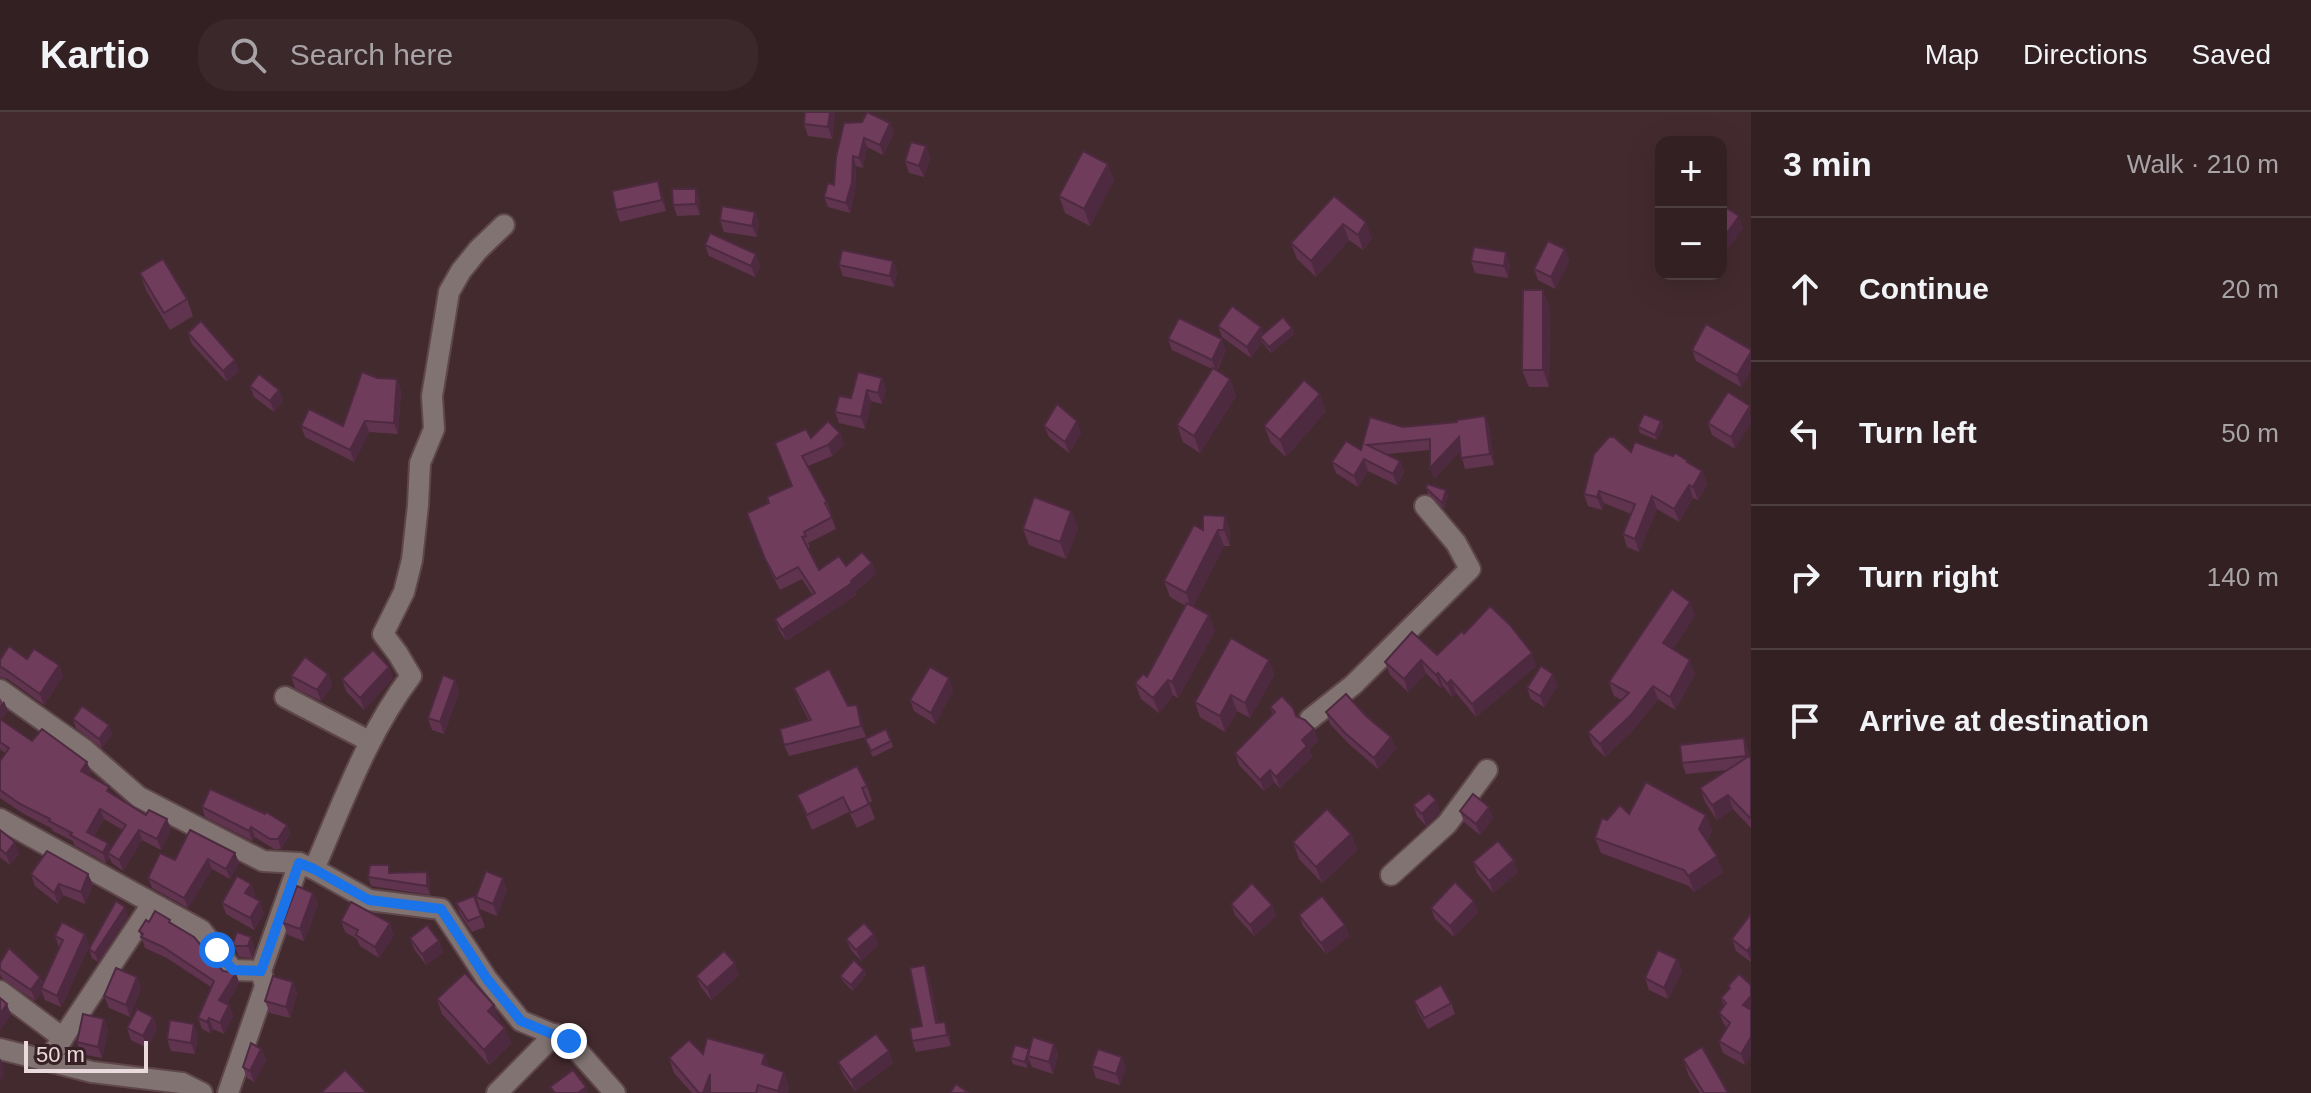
<!DOCTYPE html>
<meta charset="utf-8">
<style>
:root{--surface:#322023;--page:#3a282b;--text:#f1f3f6;--muted:#a8a3a6;--line:#4d3e41}
body{margin:0;font-family:Helvetica,sans-serif;background:var(--page);color:var(--text)}
.controls{position:absolute;right:24px;top:24px;display:grid;overflow:hidden;border-radius:16px;box-shadow:0 8px 32px #0002}
.controls button{width:72px;height:72px;display:grid;place-items:center;padding:0;border:0;border-bottom:2px solid var(--line);background:var(--surface);color:var(--text);font:40px sans-serif}
.scale{position:absolute;left:24px;bottom:20px;width:124px;box-sizing:border-box;padding-left:8px;border:4px solid #ebdadd;border-top:0;font-size:22px;line-height:28px;white-space:nowrap;color:#ebdadd;-webkit-text-stroke:6px #382126;paint-order:stroke}
.stop{position:absolute;width:24px;height:24px;margin:-18px;border:6px solid #1a73e8;border-radius:50%;background:#fff}
.stop.end{background:#1a73e8;border-color:#fff;box-shadow:0 2px 8px #0008}
.list{margin:0;padding:0;list-style:none}
h2{display:flex;justify-content:space-between;align-items:center;height:104px;margin:0;padding:0 32px;font-size:34px}
h2 small{font-size:26px;font-weight:400;color:var(--muted)}
.list li{display:grid;grid-template-columns:52px 1fr auto;gap:24px;align-items:center;box-sizing:border-box;height:144px;padding:0 32px;border-top:2px solid var(--line)}
.list b{display:block;font-size:30px;white-space:nowrap}
.list em{font-size:26px;font-style:normal;color:var(--muted)}
.icon{flex:none;width:44px;height:44px;fill:none;stroke:currentColor;stroke-width:2;stroke-linecap:round;stroke-linejoin:round}
.map{position:relative;flex:none;width:1751px;height:981px;overflow:hidden}
header{display:flex;align-items:center;gap:48px;box-sizing:border-box;height:112px;padding:0 40px;background:var(--surface);border-bottom:2px solid var(--line)}
header strong{font-size:38px}
nav{display:flex;gap:44px;margin-inline-start:auto;font-size:28px}
.search{width:560px;height:72px;background:var(--page);display:flex;align-items:center;gap:20px;box-sizing:border-box;padding:0 28px;border-radius:32px;color:var(--muted);font-size:30px}
main{display:flex}
aside{flex:1;background:var(--surface)}
.map>svg:first-child{display:block}
.lines{fill:none;stroke-linecap:round;stroke-linejoin:round}
.minor-casing{stroke:#5e464b;stroke-width:24}
.minor{stroke:#807371;stroke-width:20}
.wall{fill:#60344f;fill-rule:evenodd}
.shaded-wall{fill:#4e2a40}
.building{fill:#703c5c;stroke:#4e2a40;stroke-width:2}
.route{stroke:#1a73e8;stroke-width:10}
</style>
<header>
<strong>Kartio</strong>
<div class="search"><svg class="icon" aria-label="search" viewBox="0 0 24 24"><circle cx="10" cy="10" r="6"/><path d="M15 15l6 6"/></svg>Search here</div>
<nav><a>Map</a><a>Directions</a><a>Saved</a></nav>
</header>
<main>
<div class="map">
<svg width="1751" height="981" viewBox="0 0 1751 981">
<rect width="100%" height="100%" fill="#432a2f"/>
<g class="lines">
<defs>
<g id="minor">
<path d="M 0,578 L 85,638 L 139,685 L 263,749 L 299,751 L 314,757 L 369,788 L 441,797 L 487,867 L 521,909 L 569,929 L 615,981"/>
<path d="M 285,585 L 369,629"/>
<path d="M 1310,607 L 1353,573 L 1470,457 L 1456,431 L 1425,394"/>
<path d="M 0,707 L 201,818 L 233,858 L 261,859 L 299,751"/>
<path d="M 314,757 C 343,691 367,622 411,564 L 398,542 L 383,522 L 404,480 L 412,448 L 418,393 L 420,351 L 434,317 L 432,284 L 449,180 L 461,159 L 478,138 L 504,113"/>
<path d="M 1391,763 L 1447,712 L 1487,658"/>
<path d="M 0,879 L 63,926"/>
<path d="M 0,937 L 92,960 L 182,971 L 202,981"/>
<path d="M 48,948 L 152,792"/>
<path d="M 228,981 L 265,874 L 261,859"/>
<path d="M 497,981 L 555,922"/>
</g>
</defs>
<use href="#minor" class="minor-casing"/>
<use href="#minor" class="minor"/>
</g>
<g class="wall">
<path d="M 835,0 L 832,27 L 808,24 L 804,12 Z"/>
<path d="M 844,11 L 890,11 L 894,21 L 883,43 L 867,35 L 863,56 L 856,54 L 855,80 L 850,101 L 828,95 L 824,85 L 834,73 Z"/>
<path d="M 926,34 L 930,46 L 924,65 L 909,61 L 905,49 Z"/>
<path d="M 1114,68 L 1090,114 L 1065,101 L 1059,84 Z"/>
<path d="M 662,80 L 666,99 L 620,110 L 616,98 Z"/>
<path d="M 1334,84 L 1372,126 L 1363,138 L 1349,128 L 1316,165 L 1297,147 L 1291,131 Z"/>
<path d="M 700,88 L 700,103 L 677,104 L 673,93 Z"/>
<path d="M 1721,92 L 1743,116 L 1726,139 L 1721,135 Z"/>
<path d="M 755,100 L 759,111 L 757,125 L 724,120 L 720,108 Z"/>
<path d="M 705,133 L 756,142 L 760,154 L 755,165 L 709,144 Z"/>
<path d="M 1565,137 L 1569,149 L 1555,177 L 1538,168 L 1534,157 Z"/>
<path d="M 893,149 L 897,160 L 894,175 L 843,164 L 839,153 Z"/>
<path d="M 1471,149 L 1510,152 L 1508,166 L 1475,161 Z"/>
<path d="M 140,161 L 187,187 L 193,204 L 170,218 L 146,178 Z"/>
<path d="M 1550,195 L 1549,275 L 1529,275 L 1522,258 Z"/>
<path d="M 1218,214 L 1263,222 L 1294,222 L 1271,241 L 1262,230 L 1251,246 L 1222,225 Z"/>
<path d="M 188,221 L 239,259 L 227,270 L 192,232 Z"/>
<path d="M 1168,227 L 1226,238 L 1217,259 L 1230,267 L 1236,284 L 1200,341 L 1183,330 L 1177,313 L 1212,257 L 1172,238 Z"/>
<path d="M 1692,238 L 1751,238 L 1751,258 L 1741,275 L 1696,249 Z"/>
<path d="M 377,266 L 397,267 L 401,279 L 398,322 L 369,320 L 354,350 L 305,325 L 301,314 L 343,314 Z"/>
<path d="M 882,266 L 886,278 L 882,292 L 871,289 L 865,317 L 839,311 L 835,300 L 851,286 Z"/>
<path d="M 250,274 L 279,278 L 283,289 L 274,300 L 254,285 Z"/>
<path d="M 1728,280 L 1735,337 L 1712,323 L 1708,311 Z"/>
<path d="M 1326,299 L 1286,345 L 1271,331 L 1264,314 Z"/>
<path d="M 1485,304 L 1489,315 L 1494,353 L 1465,357 L 1460,339 L 1434,367 L 1430,338 L 1387,342 L 1400,349 L 1404,360 L 1397,373 L 1368,359 L 1358,375 L 1336,361 L 1332,350 L 1361,338 L 1370,305 L 1403,315 L 1457,310 Z"/>
<path d="M 1661,309 L 1663,315 L 1657,328 L 1640,321 L 1638,315 Z"/>
<path d="M 1044,314 L 1081,321 L 1069,341 L 1049,325 Z"/>
<path d="M 775,331 L 844,332 L 832,344 L 808,354 L 827,390 L 831,401 L 830,401 L 836,417 L 808,431 L 810,435 L 808,436 L 819,458 L 872,451 L 876,462 L 855,480 L 856,483 L 786,529 L 779,518 L 775,507 L 812,482 L 802,467 L 780,478 L 770,459 L 747,401 L 769,391 L 792,374 Z"/>
<path d="M 1631,340 L 1673,344 L 1688,349 L 1689,351 L 1702,359 L 1707,372 L 1698,388 L 1693,386 L 1679,410 L 1657,397 L 1639,440 L 1627,435 L 1623,422 L 1631,402 L 1604,391 L 1602,398 L 1588,394 L 1584,382 Z"/>
<path d="M 1426,376 L 1448,383 L 1444,396 L 1428,382 Z"/>
<path d="M 1071,399 L 1078,416 L 1066,447 L 1029,433 L 1023,417 Z"/>
<path d="M 1225,404 L 1230,419 L 1230,434 L 1224,434 L 1193,494 L 1215,519 L 1178,586 L 1173,583 L 1159,601 L 1141,587 L 1135,571 L 1147,565 L 1186,494 L 1170,485 L 1164,469 Z"/>
<path d="M 1695,503 L 1673,537 L 1695,562 L 1675,598 L 1658,587 L 1634,617 L 1605,645 L 1593,633 L 1588,620 L 1622,588 L 1614,584 L 1609,570 Z"/>
<path d="M 1464,522 L 1536,554 L 1476,605 L 1456,581 L 1452,585 L 1443,574 L 1441,576 L 1426,561 L 1408,580 L 1390,563 L 1385,550 L 1437,543 Z"/>
<path d="M 27,547 L 59,553 L 63,564 L 44,593 L 8,567 L 0,565 L 0,548 Z"/>
<path d="M 1269,548 L 1274,563 L 1250,606 L 1237,599 L 1225,620 L 1200,605 L 1195,590 Z"/>
<path d="M 328,562 L 332,574 L 321,589 L 295,576 L 291,564 Z"/>
<path d="M 393,566 L 364,598 L 346,579 L 342,567 Z"/>
<path d="M 1558,573 L 1544,595 L 1531,587 L 1527,576 Z"/>
<path d="M 794,576 L 848,594 L 857,593 L 866,625 L 789,644 L 784,633 L 809,609 L 798,587 Z"/>
<path d="M 953,578 L 935,612 L 914,599 L 910,588 Z"/>
<path d="M 459,579 L 444,622 L 432,618 L 428,606 Z"/>
<path d="M 0,586 L 8,599 L 1,608 L 32,629 L 91,660 L 88,664 L 111,682 L 171,717 L 161,738 L 142,728 L 123,759 L 112,751 L 109,745 L 106,751 L 74,733 L 73,729 L 53,719 L 51,716 L 24,702 L 0,686 L 0,649 L 5,641 L 0,637 ZM 104,707 L 123,718 L 110,738 L 94,724 Z"/>
<path d="M 1270,595 L 1296,604 L 1314,617 L 1318,629 L 1309,637 L 1312,645 L 1280,676 L 1274,670 L 1264,679 L 1239,653 L 1235,641 L 1273,603 Z"/>
<path d="M 1326,600 L 1366,604 L 1391,625 L 1396,637 L 1378,657 L 1349,632 L 1330,612 Z"/>
<path d="M 73,607 L 112,622 L 102,636 L 76,616 Z"/>
<path d="M 1744,626 L 1749,644 L 1751,647 L 1751,716 L 1733,697 L 1717,708 L 1705,690 L 1700,676 L 1727,658 L 1686,662 L 1682,651 Z"/>
<path d="M 891,629 L 893,635 L 873,645 L 867,633 Z"/>
<path d="M 867,674 L 872,689 L 869,691 L 875,707 L 857,716 L 849,700 L 812,718 L 797,683 Z"/>
<path d="M 1413,693 L 1440,700 L 1426,714 L 1417,704 Z"/>
<path d="M 202,695 L 287,713 L 290,722 L 281,737 L 274,737 L 255,725 L 252,729 L 205,705 Z"/>
<path d="M 1460,699 L 1493,706 L 1480,723 L 1464,710 Z"/>
<path d="M 1629,702 L 1706,703 L 1712,719 L 1707,729 L 1723,760 L 1694,780 L 1689,774 L 1601,741 L 1595,726 L 1607,708 Z"/>
<path d="M 0,718 L 19,742 L 10,753 L 0,745 Z"/>
<path d="M 1351,722 L 1357,738 L 1322,771 L 1299,747 L 1293,730 Z"/>
<path d="M 235,741 L 239,751 L 230,767 L 212,757 L 188,796 L 152,776 L 148,766 L 175,748 Z"/>
<path d="M 1473,750 L 1518,760 L 1493,781 L 1477,761 Z"/>
<path d="M 427,760 L 430,769 L 430,783 L 371,774 L 368,765 L 392,761 Z"/>
<path d="M 31,762 L 88,762 L 93,773 L 85,792 L 63,783 L 58,792 L 35,774 Z"/>
<path d="M 251,772 L 255,783 L 253,786 L 264,801 L 254,818 L 226,802 L 222,791 Z"/>
<path d="M 507,778 L 497,804 L 480,797 L 476,785 Z"/>
<path d="M 313,781 L 318,792 L 304,829 L 288,823 L 283,811 Z"/>
<path d="M 474,784 L 485,815 L 472,820 L 460,802 L 456,791 Z"/>
<path d="M 1231,792 L 1276,804 L 1254,824 L 1235,803 Z"/>
<path d="M 1431,796 L 1478,800 L 1454,825 L 1435,807 Z"/>
<path d="M 1299,803 L 1345,813 L 1349,824 L 1326,842 L 1303,814 Z"/>
<path d="M 128,804 L 98,850 L 92,846 L 89,837 Z"/>
<path d="M 1751,804 L 1751,850 L 1736,839 L 1732,827 Z"/>
<path d="M 341,809 L 394,823 L 379,846 L 360,834 L 357,827 L 345,820 Z"/>
<path d="M 149,810 L 172,812 L 223,859 L 236,861 L 239,871 L 227,892 L 229,893 L 233,904 L 224,922 L 213,917 L 210,921 L 202,917 L 198,906 L 211,875 L 167,846 L 145,836 L 139,819 Z"/>
<path d="M 85,822 L 89,834 L 61,895 L 45,888 L 42,880 L 35,889 L 2,866 L 0,862 L 0,851 L 40,865 L 43,872 L 59,835 L 55,824 Z"/>
<path d="M 874,822 L 878,833 L 861,849 L 851,838 L 846,827 Z"/>
<path d="M 410,826 L 439,829 L 443,840 L 426,853 L 414,837 Z"/>
<path d="M 233,831 L 255,837 L 252,846 L 239,845 Z"/>
<path d="M 1677,847 L 1682,859 L 1668,887 L 1649,878 L 1645,866 Z"/>
<path d="M 864,858 L 866,863 L 853,879 L 843,869 L 840,864 Z"/>
<path d="M 1739,862 L 1745,953 L 1723,941 L 1719,929 L 1727,916 L 1724,912 L 1719,901 L 1724,894 L 1721,886 L 1729,877 L 1728,874 Z"/>
<path d="M 739,863 L 711,888 L 701,875 L 696,864 Z"/>
<path d="M 929,864 L 938,911 L 949,921 L 951,934 L 916,940 L 912,929 L 922,914 Z"/>
<path d="M 137,865 L 141,876 L 130,905 L 109,896 L 104,884 Z"/>
<path d="M 293,870 L 297,881 L 290,906 L 270,901 L 265,889 Z"/>
<path d="M 437,887 L 500,908 L 498,909 L 505,916 L 511,931 L 489,953 L 442,902 Z"/>
<path d="M 1414,889 L 1451,891 L 1455,902 L 1428,917 L 1418,900 Z"/>
<path d="M 153,905 L 157,916 L 147,936 L 131,928 L 127,916 Z"/>
<path d="M 104,907 L 108,918 L 102,946 L 81,942 L 77,930 Z"/>
<path d="M 198,923 L 195,942 L 171,939 L 167,927 Z"/>
<path d="M 1054,932 L 1058,943 L 1053,962 L 1032,955 L 1029,948 L 1027,956 L 1013,952 L 1011,946 L 1029,937 Z"/>
<path d="M 261,937 L 266,948 L 254,970 L 247,966 L 243,955 Z"/>
<path d="M 703,942 L 770,955 L 789,975 L 787,981 L 692,981 L 674,961 L 669,946 Z"/>
<path d="M 1683,947 L 1728,981 L 1700,981 L 1689,964 Z"/>
<path d="M 838,950 L 893,951 L 855,979 L 843,962 Z"/>
<path d="M 1092,954 L 1126,956 L 1120,973 L 1096,966 Z"/>
</g>
<g class="shaded-wall">
<path d="M 830,0 L 835,0 L 832,27 L 828,15 Z"/>
<path d="M 890,11 L 894,21 L 883,43 L 880,33 Z"/>
<path d="M 864,26 L 867,35 L 863,56 L 859,46 Z"/>
<path d="M 926,34 L 930,46 L 924,65 L 919,54 Z"/>
<path d="M 853,44 L 856,54 L 855,80 L 850,101 L 846,91 Z"/>
<path d="M 1108,52 L 1114,68 L 1090,114 L 1084,97 Z"/>
<path d="M 658,69 L 662,80 L 666,99 L 662,88 Z"/>
<path d="M 696,77 L 700,88 L 700,103 L 696,92 Z"/>
<path d="M 755,100 L 759,111 L 757,125 L 752,114 Z"/>
<path d="M 1739,104 L 1743,116 L 1726,139 L 1722,128 Z"/>
<path d="M 1366,110 L 1372,126 L 1363,138 L 1358,123 Z"/>
<path d="M 1343,112 L 1349,128 L 1316,165 L 1311,149 Z"/>
<path d="M 1565,137 L 1569,149 L 1555,177 L 1551,165 Z"/>
<path d="M 1506,140 L 1510,152 L 1508,166 L 1504,154 Z"/>
<path d="M 756,142 L 760,154 L 755,165 L 751,154 Z"/>
<path d="M 893,149 L 897,160 L 894,175 L 890,164 Z"/>
<path d="M 1543,178 L 1550,195 L 1549,275 L 1543,258 Z"/>
<path d="M 1261,215 L 1265,226 L 1260,225 L 1262,230 L 1251,246 L 1247,235 Z"/>
<path d="M 1292,216 L 1294,222 L 1271,241 L 1269,235 Z"/>
<path d="M 1222,227 L 1226,238 L 1216,259 L 1212,248 Z"/>
<path d="M 1751,240 L 1751,258 L 1741,275 L 1737,263 Z"/>
<path d="M 235,248 L 239,259 L 227,270 L 223,259 Z"/>
<path d="M 882,266 L 886,278 L 882,292 L 878,281 Z"/>
<path d="M 397,267 L 401,279 L 398,322 L 394,311 Z"/>
<path d="M 1230,267 L 1236,284 L 1200,341 L 1194,324 Z"/>
<path d="M 279,278 L 283,289 L 274,300 L 270,289 Z"/>
<path d="M 867,278 L 871,289 L 865,317 L 861,305 Z"/>
<path d="M 1320,282 L 1326,299 L 1286,345 L 1280,328 Z"/>
<path d="M 1750,294 L 1751,311 L 1735,337 L 1731,325 Z"/>
<path d="M 1485,304 L 1489,315 L 1494,353 L 1490,342 Z"/>
<path d="M 365,309 L 369,320 L 354,350 L 350,338 Z"/>
<path d="M 1077,309 L 1081,321 L 1069,341 L 1065,330 Z"/>
<path d="M 1661,309 L 1663,315 L 1657,328 L 1655,323 Z"/>
<path d="M 840,321 L 844,332 L 832,344 L 828,333 Z"/>
<path d="M 1459,325 L 1463,336 L 1434,367 L 1430,356 Z"/>
<path d="M 1364,347 L 1368,359 L 1358,375 L 1354,364 Z"/>
<path d="M 1400,349 L 1404,360 L 1397,373 L 1393,362 Z"/>
<path d="M 1702,359 L 1707,372 L 1698,388 L 1693,375 Z"/>
<path d="M 1689,373 L 1693,386 L 1679,410 L 1674,397 Z"/>
<path d="M 1446,378 L 1448,383 L 1444,396 L 1442,391 Z"/>
<path d="M 1599,379 L 1604,391 L 1602,398 L 1597,385 Z"/>
<path d="M 1652,384 L 1657,397 L 1639,440 L 1635,427 Z"/>
<path d="M 1071,399 L 1078,416 L 1066,447 L 1060,430 Z"/>
<path d="M 1225,404 L 1230,419 L 1230,434 L 1224,418 Z"/>
<path d="M 1218,418 L 1224,434 L 1192,497 L 1186,481 Z"/>
<path d="M 872,451 L 876,462 L 855,480 L 856,483 L 786,529 L 782,518 L 851,469 Z"/>
<path d="M 1690,490 L 1695,503 L 1668,545 L 1663,531 Z"/>
<path d="M 1209,503 L 1215,519 L 1178,586 L 1172,570 Z"/>
<path d="M 1532,541 L 1536,554 L 1476,605 L 1472,592 Z"/>
<path d="M 1269,548 L 1274,563 L 1250,606 L 1245,591 Z"/>
<path d="M 1421,548 L 1426,561 L 1408,580 L 1404,567 Z"/>
<path d="M 1690,548 L 1695,562 L 1675,598 L 1670,585 Z"/>
<path d="M 59,553 L 63,564 L 44,593 L 40,582 Z"/>
<path d="M 389,555 L 393,566 L 364,598 L 360,586 Z"/>
<path d="M 1438,561 L 1443,574 L 1441,576 L 1436,563 Z"/>
<path d="M 328,562 L 332,574 L 321,589 L 317,578 Z"/>
<path d="M 1553,562 L 1558,573 L 1544,595 L 1540,584 Z"/>
<path d="M 949,566 L 953,578 L 935,612 L 931,601 Z"/>
<path d="M 455,568 L 459,579 L 444,622 L 440,610 Z"/>
<path d="M 1168,568 L 1173,583 L 1159,601 L 1153,586 Z"/>
<path d="M 1451,568 L 1456,581 L 1452,585 L 1447,572 Z"/>
<path d="M 1653,574 L 1658,587 L 1634,617 L 1605,645 L 1600,632 Z"/>
<path d="M 1231,583 L 1237,599 L 1225,620 L 1220,604 Z"/>
<path d="M 4,589 L 8,599 L 0,609 L 0,594 Z"/>
<path d="M 857,593 L 861,604 L 866,625 L 861,614 Z"/>
<path d="M 109,613 L 112,622 L 102,636 L 99,627 Z"/>
<path d="M 1314,617 L 1318,629 L 1309,637 L 1312,645 L 1280,676 L 1276,665 L 1302,628 Z"/>
<path d="M 1391,625 L 1396,637 L 1378,657 L 1374,646 Z"/>
<path d="M 1744,626 L 1748,637 L 1750,655 L 1746,644 Z"/>
<path d="M 87,650 L 91,660 L 85,670 L 81,659 Z"/>
<path d="M 1270,658 L 1274,670 L 1264,679 L 1260,668 Z"/>
<path d="M 1728,683 L 1733,697 L 1717,708 L 1712,693 Z"/>
<path d="M 1436,688 L 1440,700 L 1426,714 L 1422,702 Z"/>
<path d="M 1489,695 L 1493,706 L 1480,723 L 1476,712 Z"/>
<path d="M 100,697 L 104,707 L 90,730 L 87,720 Z"/>
<path d="M 1706,703 L 1712,719 L 1705,733 L 1699,717 Z"/>
<path d="M 167,707 L 171,717 L 161,738 L 157,727 Z"/>
<path d="M 287,713 L 290,722 L 281,737 L 278,727 Z"/>
<path d="M 251,715 L 255,725 L 252,729 L 249,719 Z"/>
<path d="M 139,718 L 142,728 L 123,759 L 119,748 Z"/>
<path d="M 1351,722 L 1357,738 L 1322,771 L 1316,755 Z"/>
<path d="M 15,730 L 19,742 L 10,753 L 6,742 Z"/>
<path d="M 108,731 L 112,741 L 108,741 L 109,745 L 106,751 L 103,741 Z"/>
<path d="M 235,741 L 239,751 L 230,767 L 226,757 Z"/>
<path d="M 1717,744 L 1723,760 L 1694,780 L 1688,764 Z"/>
<path d="M 208,747 L 212,757 L 188,796 L 184,786 Z"/>
<path d="M 1514,748 L 1518,760 L 1493,781 L 1489,769 Z"/>
<path d="M 427,760 L 430,769 L 430,783 L 427,774 Z"/>
<path d="M 88,762 L 93,773 L 85,792 L 81,780 Z"/>
<path d="M 503,766 L 507,778 L 497,804 L 493,792 Z"/>
<path d="M 59,772 L 63,783 L 58,792 L 54,781 Z"/>
<path d="M 251,772 L 255,783 L 250,792 L 245,781 Z"/>
<path d="M 313,781 L 318,792 L 304,829 L 300,817 Z"/>
<path d="M 260,789 L 264,801 L 254,818 L 250,806 Z"/>
<path d="M 1474,789 L 1478,800 L 1454,825 L 1450,814 Z"/>
<path d="M 1272,793 L 1276,804 L 1254,824 L 1250,813 Z"/>
<path d="M 125,795 L 128,804 L 98,850 L 95,841 Z"/>
<path d="M 390,811 L 394,823 L 379,846 L 375,835 Z"/>
<path d="M 1345,813 L 1349,824 L 1326,842 L 1321,831 Z"/>
<path d="M 85,822 L 89,834 L 61,895 L 57,884 Z"/>
<path d="M 874,822 L 878,833 L 861,849 L 856,838 Z"/>
<path d="M 251,825 L 255,837 L 252,846 L 248,834 Z"/>
<path d="M 439,829 L 443,840 L 426,853 L 422,842 Z"/>
<path d="M 1751,834 L 1751,849 L 1747,839 Z"/>
<path d="M 1677,847 L 1682,859 L 1668,887 L 1664,876 Z"/>
<path d="M 735,851 L 739,863 L 711,888 L 707,876 Z"/>
<path d="M 925,853 L 929,864 L 940,923 L 936,911 Z"/>
<path d="M 864,858 L 866,863 L 853,879 L 851,873 Z"/>
<path d="M 236,861 L 239,871 L 223,899 L 219,888 Z"/>
<path d="M 40,865 L 44,877 L 41,876 L 42,880 L 35,889 L 31,878 Z"/>
<path d="M 137,865 L 141,876 L 130,905 L 126,893 Z"/>
<path d="M 293,870 L 297,881 L 290,906 L 286,895 Z"/>
<path d="M 1751,884 L 1751,900 L 1743,893 Z"/>
<path d="M 7,892 L 11,903 L 0,919 L 0,902 Z"/>
<path d="M 229,893 L 233,904 L 224,922 L 220,911 Z"/>
<path d="M 494,893 L 500,908 L 493,914 L 488,899 Z"/>
<path d="M 153,905 L 157,916 L 147,936 L 143,924 Z"/>
<path d="M 209,906 L 213,917 L 210,921 L 207,910 Z"/>
<path d="M 104,907 L 108,918 L 102,946 L 98,935 Z"/>
<path d="M 945,910 L 949,921 L 951,934 L 947,923 Z"/>
<path d="M 194,912 L 198,923 L 195,942 L 191,931 Z"/>
<path d="M 505,916 L 511,931 L 489,953 L 484,938 Z"/>
<path d="M 1751,925 L 1751,944 L 1745,953 L 1741,942 Z"/>
<path d="M 1054,932 L 1058,943 L 1053,962 L 1049,950 Z"/>
<path d="M 261,937 L 266,948 L 254,970 L 250,959 Z"/>
<path d="M 1029,937 L 1028,944 L 1029,948 L 1027,956 L 1025,950 Z"/>
<path d="M 889,939 L 893,951 L 855,979 L 851,968 Z"/>
<path d="M 765,942 L 770,957 L 762,952 Z"/>
<path d="M 1122,945 L 1126,956 L 1120,973 L 1116,962 Z"/>
<path d="M 0,946 L 4,956 L 2,970 L 0,965 Z"/>
<path d="M 784,960 L 789,975 L 787,981 L 778,981 L 778,979 Z"/>
<path d="M 710,962 L 714,981 L 703,981 Z"/>
<path d="M 586,975 L 588,981 L 578,981 Z"/>
</g>
<g class="building">
<path d="M 805,0 L 830,0 L 828,15 L 804,12 Z"/>
<path d="M 867,0 L 890,11 L 880,33 L 864,26 L 859,46 L 853,44 L 852,70 L 846,91 L 824,85 L 828,71 L 834,73 L 836,45 L 844,11 L 862,10 Z"/>
<path d="M 911,30 L 926,34 L 919,54 L 905,49 Z"/>
<path d="M 1083,39 L 1108,52 L 1084,97 L 1059,84 Z"/>
<path d="M 658,69 L 662,88 L 616,98 L 612,79 Z"/>
<path d="M 672,77 L 696,77 L 696,92 L 673,93 Z"/>
<path d="M 1334,84 L 1366,110 L 1358,123 L 1343,112 L 1311,149 L 1291,131 Z"/>
<path d="M 1721,92 L 1739,104 L 1722,128 L 1721,127 Z"/>
<path d="M 722,94 L 755,100 L 752,114 L 720,108 Z"/>
<path d="M 710,121 L 756,142 L 751,154 L 705,133 Z"/>
<path d="M 1548,129 L 1565,137 L 1551,165 L 1534,157 Z"/>
<path d="M 1474,135 L 1506,140 L 1504,154 L 1471,149 Z"/>
<path d="M 842,138 L 893,149 L 890,164 L 839,153 Z"/>
<path d="M 163,147 L 187,187 L 164,201 L 140,161 Z"/>
<path d="M 1523,178 L 1543,178 L 1543,258 L 1522,258 Z"/>
<path d="M 1232,194 L 1261,215 L 1247,235 L 1218,214 Z"/>
<path d="M 1283,205 L 1292,216 L 1269,235 L 1260,225 Z"/>
<path d="M 1179,206 L 1222,227 L 1212,248 L 1168,227 Z"/>
<path d="M 201,209 L 235,248 L 223,259 L 188,221 Z"/>
<path d="M 1706,212 L 1751,238 L 1751,240 L 1737,263 L 1692,238 Z"/>
<path d="M 1213,256 L 1230,267 L 1194,324 L 1177,313 Z"/>
<path d="M 362,260 L 377,266 L 397,267 L 394,311 L 365,309 L 350,338 L 301,314 L 309,297 L 343,314 Z"/>
<path d="M 858,260 L 882,266 L 878,281 L 867,278 L 861,305 L 835,300 L 839,284 L 851,286 Z"/>
<path d="M 259,262 L 279,278 L 270,289 L 250,274 Z"/>
<path d="M 1304,268 L 1320,282 L 1280,328 L 1264,314 Z"/>
<path d="M 1728,280 L 1750,294 L 1731,325 L 1708,311 Z"/>
<path d="M 1057,292 L 1077,309 L 1065,330 L 1044,314 Z"/>
<path d="M 1644,302 L 1661,309 L 1655,323 L 1638,315 Z"/>
<path d="M 1485,304 L 1490,342 L 1461,346 L 1459,325 L 1430,356 L 1430,327 L 1367,333 L 1400,349 L 1393,362 L 1364,347 L 1354,364 L 1332,350 L 1346,329 L 1361,338 L 1370,305 L 1403,315 L 1457,310 L 1457,308 Z"/>
<path d="M 828,309 L 840,321 L 828,333 L 802,344 L 827,390 L 825,391 L 832,405 L 804,420 L 806,424 L 802,425 L 819,458 L 839,444 L 846,454 L 862,440 L 872,451 L 851,469 L 852,471 L 782,518 L 775,507 L 815,481 L 798,455 L 776,467 L 765,447 L 747,401 L 769,391 L 767,385 L 792,374 L 775,331 L 806,317 L 811,326 Z"/>
<path d="M 1609,325 L 1614,325 L 1631,340 L 1635,330 L 1673,344 L 1675,341 L 1688,349 L 1687,350 L 1702,359 L 1693,375 L 1689,373 L 1674,397 L 1652,384 L 1635,427 L 1623,422 L 1635,392 L 1599,379 L 1597,385 L 1584,382 L 1594,342 Z"/>
<path d="M 1427,372 L 1446,378 L 1442,391 L 1426,376 Z"/>
<path d="M 1034,385 L 1071,399 L 1060,430 L 1023,417 Z"/>
<path d="M 1203,403 L 1225,404 L 1224,418 L 1218,418 L 1186,481 L 1164,469 L 1194,413 L 1203,418 Z"/>
<path d="M 1672,477 L 1690,490 L 1663,531 L 1690,548 L 1670,585 L 1653,574 L 1630,604 L 1600,632 L 1588,620 L 1629,581 L 1609,570 Z"/>
<path d="M 1187,491 L 1209,503 L 1172,570 L 1168,568 L 1153,586 L 1135,571 L 1143,562 L 1147,565 Z"/>
<path d="M 1490,494 L 1510,513 L 1532,541 L 1472,592 L 1451,568 L 1447,572 L 1438,561 L 1436,563 L 1421,548 L 1404,567 L 1385,550 L 1412,520 L 1437,543 L 1462,519 L 1464,522 Z"/>
<path d="M 1231,526 L 1269,548 L 1245,591 L 1231,583 L 1220,604 L 1195,590 Z"/>
<path d="M 9,534 L 27,547 L 34,537 L 59,553 L 40,582 L 3,556 L 0,555 L 0,548 Z"/>
<path d="M 373,538 L 389,555 L 360,586 L 342,567 Z"/>
<path d="M 305,545 L 328,562 L 317,578 L 291,564 Z"/>
<path d="M 1541,554 L 1553,562 L 1540,584 L 1527,576 Z"/>
<path d="M 930,555 L 949,566 L 931,601 L 910,588 Z"/>
<path d="M 829,557 L 848,594 L 857,593 L 861,614 L 784,633 L 780,617 L 811,608 L 794,576 Z"/>
<path d="M 443,563 L 455,568 L 440,610 L 428,606 Z"/>
<path d="M 1346,582 L 1366,604 L 1391,625 L 1374,646 L 1345,621 L 1326,600 Z"/>
<path d="M 1282,584 L 1293,596 L 1296,604 L 1305,608 L 1314,617 L 1302,628 L 1307,634 L 1276,665 L 1270,658 L 1260,668 L 1235,641 L 1275,600 L 1270,595 Z"/>
<path d="M 82,594 L 109,613 L 99,627 L 73,607 Z"/>
<path d="M 0,607 L 32,629 L 42,617 L 87,650 L 81,659 L 109,675 L 107,679 L 146,703 L 149,698 L 167,707 L 157,727 L 139,718 L 119,748 L 108,741 L 126,713 L 100,697 L 87,720 L 108,731 L 103,741 L 70,723 L 72,721 L 49,709 L 50,707 L 20,692 L 0,678 L 0,649 L 9,636 L 0,630 Z"/>
<path d="M 886,617 L 891,629 L 871,639 L 865,627 Z"/>
<path d="M 1744,626 L 1746,644 L 1682,651 L 1680,633 Z"/>
<path d="M 1749,644 L 1751,647 L 1751,704 L 1750,706 L 1728,683 L 1712,693 L 1700,676 Z"/>
<path d="M 857,654 L 867,674 L 862,676 L 869,692 L 851,701 L 843,685 L 807,703 L 797,683 Z"/>
<path d="M 1646,670 L 1706,703 L 1699,717 L 1717,744 L 1688,764 L 1684,758 L 1595,726 L 1602,706 L 1607,708 L 1620,693 L 1629,702 Z"/>
<path d="M 210,677 L 265,702 L 266,700 L 287,713 L 278,727 L 270,727 L 251,715 L 249,719 L 202,695 Z"/>
<path d="M 1429,681 L 1436,688 L 1422,702 L 1413,693 Z"/>
<path d="M 1473,682 L 1489,695 L 1476,712 L 1460,699 Z"/>
<path d="M 1327,697 L 1351,722 L 1316,755 L 1293,730 Z"/>
<path d="M 0,718 L 15,730 L 6,742 L 0,737 Z"/>
<path d="M 190,718 L 235,741 L 226,757 L 208,747 L 184,786 L 148,766 L 160,741 L 175,748 Z"/>
<path d="M 1498,729 L 1514,748 L 1489,769 L 1473,750 Z"/>
<path d="M 47,739 L 88,762 L 81,780 L 59,772 L 54,781 L 31,762 Z"/>
<path d="M 370,753 L 389,753 L 389,761 L 427,760 L 427,774 L 368,765 Z"/>
<path d="M 486,759 L 503,766 L 493,792 L 476,785 Z"/>
<path d="M 237,764 L 251,772 L 245,781 L 260,789 L 250,806 L 222,791 Z"/>
<path d="M 1455,770 L 1474,789 L 1450,814 L 1431,796 Z"/>
<path d="M 1252,771 L 1272,793 L 1250,813 L 1231,792 Z"/>
<path d="M 297,774 L 313,781 L 300,817 L 283,811 Z"/>
<path d="M 474,784 L 481,804 L 468,809 L 456,791 Z"/>
<path d="M 1322,784 L 1345,813 L 1321,831 L 1299,803 Z"/>
<path d="M 116,789 L 125,795 L 95,841 L 89,837 Z"/>
<path d="M 351,790 L 390,811 L 375,835 L 356,823 L 358,818 L 341,809 Z"/>
<path d="M 155,799 L 170,808 L 169,810 L 194,825 L 223,859 L 236,861 L 219,888 L 229,893 L 220,911 L 209,906 L 207,910 L 198,906 L 214,869 L 163,835 L 141,825 L 143,822 L 139,819 L 146,808 L 149,810 Z"/>
<path d="M 1750,803 L 1751,804 L 1751,834 L 1747,839 L 1732,827 Z"/>
<path d="M 62,810 L 85,822 L 57,884 L 41,876 L 63,828 L 55,824 Z"/>
<path d="M 864,811 L 874,822 L 856,838 L 846,827 Z"/>
<path d="M 427,813 L 439,829 L 422,842 L 410,826 Z"/>
<path d="M 237,820 L 251,825 L 248,834 L 235,834 L 233,831 Z"/>
<path d="M 9,836 L 40,865 L 31,878 L 0,857 L 0,851 Z"/>
<path d="M 1658,838 L 1677,847 L 1664,876 L 1645,866 Z"/>
<path d="M 724,839 L 735,851 L 707,876 L 696,864 Z"/>
<path d="M 854,848 L 864,858 L 851,873 L 840,864 Z"/>
<path d="M 925,853 L 936,911 L 945,910 L 947,923 L 912,929 L 910,916 L 922,914 L 910,856 Z"/>
<path d="M 116,856 L 137,865 L 126,893 L 104,884 Z"/>
<path d="M 465,861 L 494,893 L 488,899 L 505,916 L 484,938 L 437,887 Z"/>
<path d="M 1739,862 L 1751,873 L 1751,884 L 1743,893 L 1751,898 L 1751,925 L 1741,942 L 1719,929 L 1730,911 L 1719,901 L 1726,891 L 1721,886 L 1730,876 L 1728,874 Z"/>
<path d="M 273,864 L 293,870 L 286,895 L 265,889 Z"/>
<path d="M 1441,873 L 1451,891 L 1424,906 L 1414,889 Z"/>
<path d="M 0,886 L 7,892 L 0,902 Z"/>
<path d="M 137,897 L 153,905 L 143,924 L 127,916 Z"/>
<path d="M 83,902 L 104,907 L 98,935 L 77,930 Z"/>
<path d="M 170,908 L 194,912 L 191,931 L 167,927 Z"/>
<path d="M 876,922 L 889,939 L 851,968 L 838,950 Z"/>
<path d="M 1033,925 L 1054,932 L 1049,950 L 1028,944 Z"/>
<path d="M 707,926 L 765,942 L 762,952 L 784,960 L 778,979 L 758,973 L 756,981 L 710,981 L 710,962 L 703,981 L 699,981 L 669,946 L 689,928 L 703,942 Z"/>
<path d="M 251,931 L 261,937 L 250,959 L 243,955 Z"/>
<path d="M 1015,933 L 1029,937 L 1025,950 L 1011,946 Z"/>
<path d="M 1702,935 L 1728,981 L 1704,981 L 1683,947 Z"/>
<path d="M 1098,937 L 1122,945 L 1116,962 L 1092,954 Z"/>
<path d="M 345,958 L 367,981 L 321,981 Z"/>
<path d="M 573,958 L 586,975 L 578,981 L 555,981 L 550,975 Z"/>
<path d="M 956,972 L 969,981 L 950,981 Z"/>
</g>
<g class="lines">
<path class="route" d="M 217,838 L 233,858 L 261,859 L 299,751 L 314,757 L 369,788 L 441,797 L 487,867 L 521,909 L 569,929"/>
</g>
</svg>
<div class="controls">
<button>+</button>
<button>−</button>
</div>
<div class="scale">50 m</div>
<div class="stop" style="left:217px;top:838px"></div>
<div class="stop end" style="left:569px;top:929px"></div>
</div>
<aside>
<h2>3 min<small>Walk · 210 m</small></h2>
<ul class="list">
<li><svg class="icon" aria-label="ahead" viewBox="0 0 24 24"><path d="M12 20V5M6 11l6-6 6 6"/></svg><div><b>Continue</b></div><em>20 m</em></li>
<li><svg class="icon" aria-label="left" viewBox="0 0 24 24"><path d="M17 20v-9H6M10 6l-5 5 5 5"/></svg><div><b>Turn left</b></div><em>50 m</em></li>
<li><svg class="icon" aria-label="right" viewBox="0 0 24 24"><path d="M7 20v-9h11M14 6l5 5-5 5"/></svg><div><b>Turn right</b></div><em>140 m</em></li>
<li><svg class="icon" aria-label="arrive" viewBox="0 0 24 24"><path d="M6 21V4h12l-3 4 3 4H6"/></svg><div><b>Arrive at destination</b></div></li>
</ul>
</aside>
</main>
